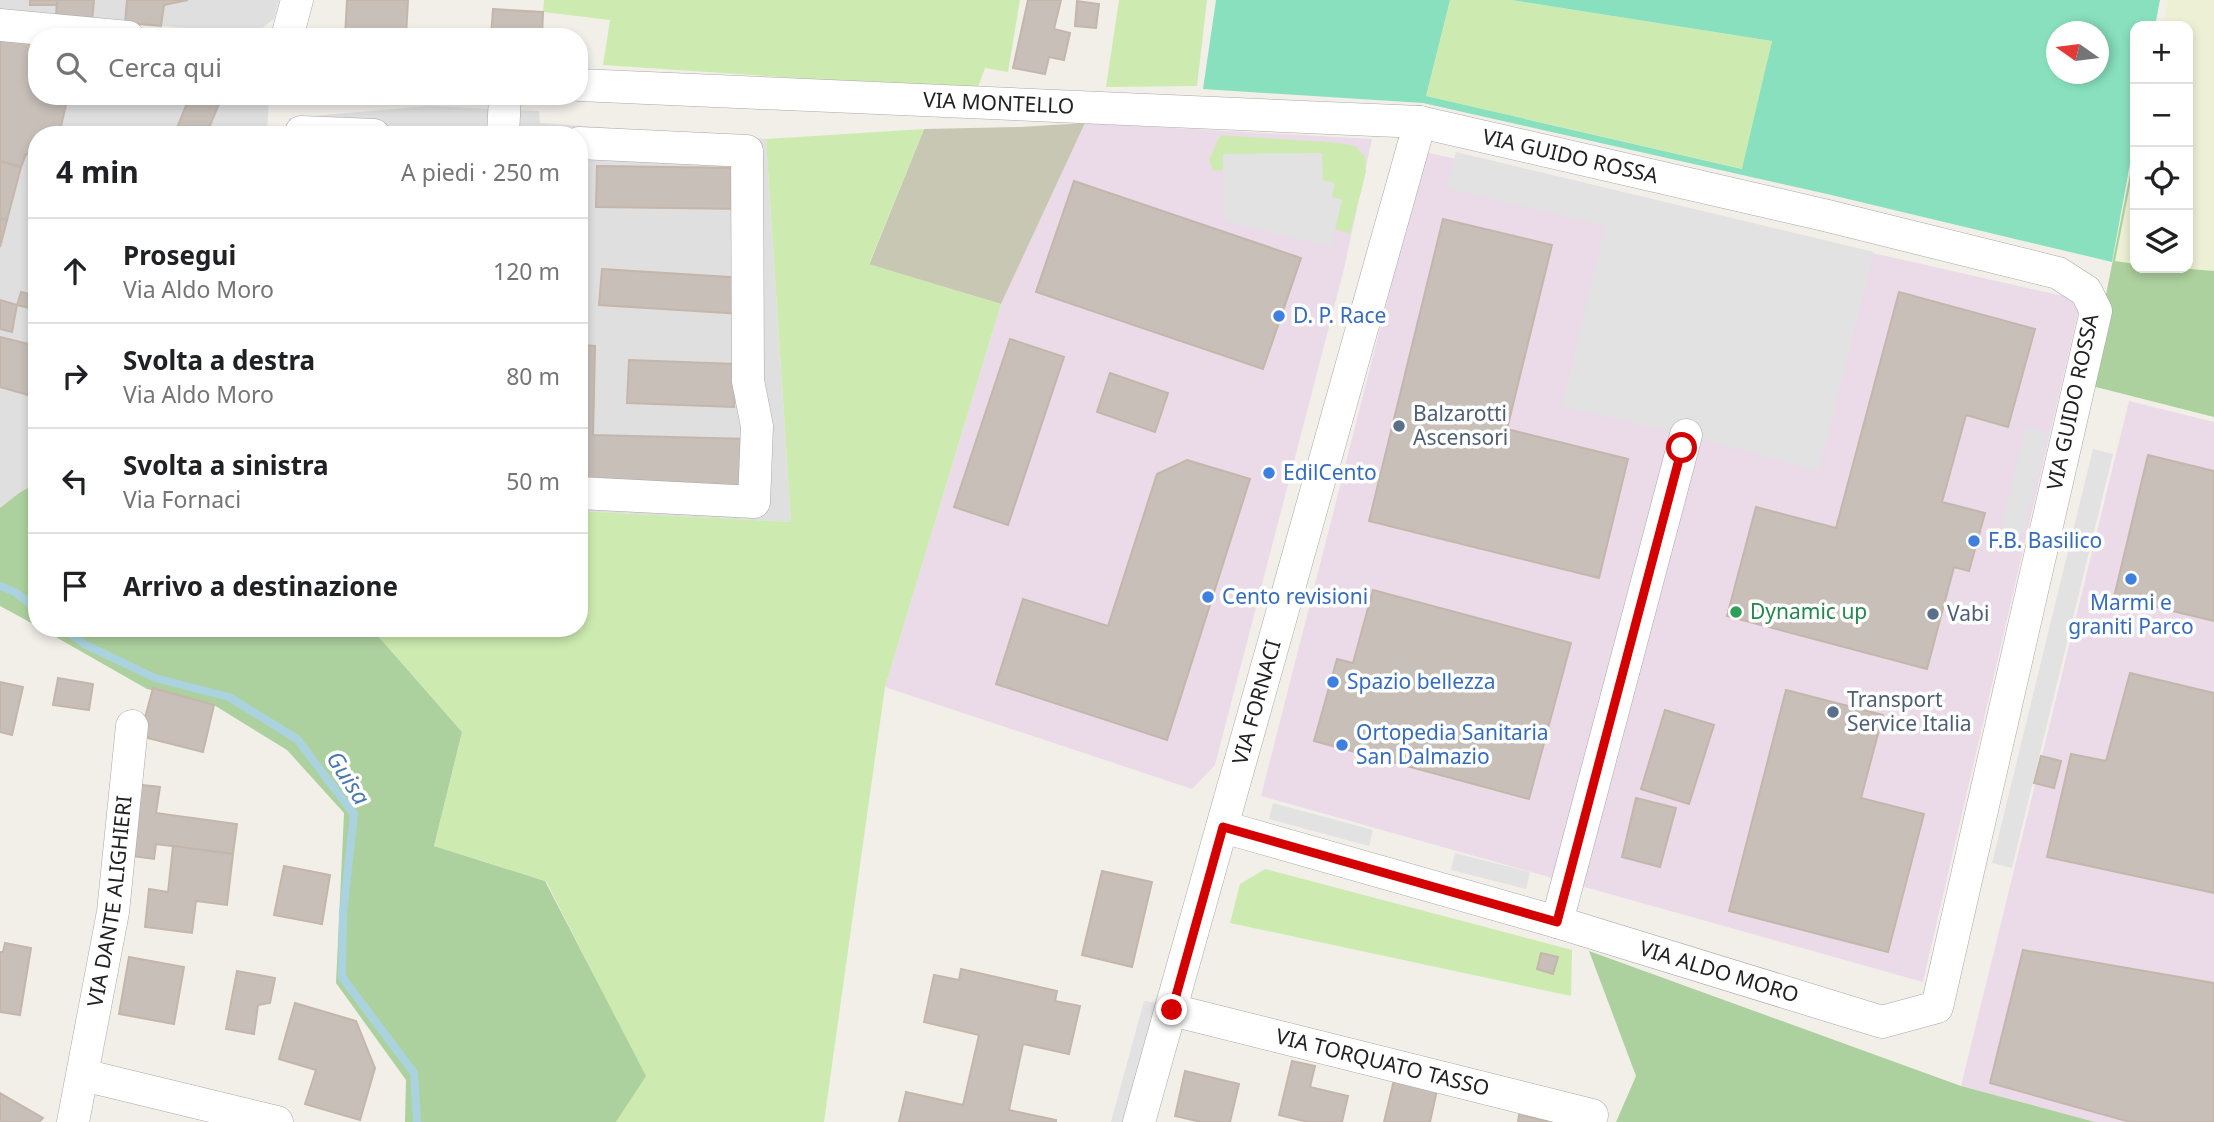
<!DOCTYPE html>
<html lang="it">
<meta charset="utf-8">
<style>
:root{--surface:#fff;--page:#f6f6f6;--text:#202124;--muted:#757577;--line:#e0e0e0}
body{margin:0;font-family:"Noto Sans",sans-serif;background:var(--page);color:var(--text)}
.controls{position:absolute;right:21px;top:21px;display:grid;overflow:hidden;border-radius:14px;box-shadow:0 4px 10px #0003}
.controls button{width:63px;height:63px;display:grid;place-items:center;padding:0;border:0;border-bottom:2px solid var(--line);background:var(--surface);color:var(--text);font:35px sans-serif}
.compass{position:absolute;left:2046px;top:21px;width:63px;height:63px;border-radius:50%;background:var(--surface);box-shadow:0 4px 10px #0003;rotate:284deg}
.stop{position:absolute;width:21px;height:21px;margin:-16px;border:5px solid #d40000;border-radius:50%;background:#fff}
.stop.end{background:#d40000;border-color:#fff;box-shadow:0 2px 7px #0008}
.list{margin:0;padding:0;list-style:none}
h2{display:flex;justify-content:space-between;align-items:center;height:91px;margin:0;padding:0 28px;font-size:30px}
h2 small{font-size:23px;font-weight:400;color:var(--muted)}
.list li{display:grid;grid-template-columns:46px 1fr auto;gap:21px;align-items:center;box-sizing:border-box;height:105px;padding:0 28px;border-top:2px solid var(--line)}
.list b{display:block;font-size:26px;white-space:nowrap}
.list p{margin:0;font-size:23px;white-space:nowrap;color:var(--muted)}
.list em{font-size:23px;font-style:normal;color:var(--muted)}
.icon{flex:none;width:38px;height:38px;fill:none;stroke:currentColor;stroke-width:2;stroke-linecap:round;stroke-linejoin:round}
.map{position:relative;flex:none;width:2214px;height:1122px;overflow:hidden}
.search{position:absolute;background:var(--surface);box-shadow:0 4px 10px #0003;left:28px;top:28px;width:560px;height:77px;display:flex;align-items:center;gap:18px;box-sizing:border-box;padding:0 24px;border-radius:28px;color:var(--muted);font-size:26px}
.panel{position:absolute;background:var(--surface);box-shadow:0 4px 10px #0003;left:28px;top:126px;width:560px;height:511px;border-radius:28px}
.map>svg:first-child{display:block}
.residential{fill:#e0dfdf}
.industrial{fill:#ebdbe8}
.construction{fill:#c7c7b4}
.farmland{fill:#eef0d5}
.grass{fill:#cdebb0}
.forest{fill:#add19e}
.pitch{fill:#88e0be;fill-rule:evenodd}
.parking{fill:#e2e2e2}
.lines{fill:none;stroke-linecap:round;stroke-linejoin:round}
.stream{stroke:#aad3df;stroke-width:8}
.building{fill:#c7bfb8;stroke:#c4b6ab;stroke-width:2}
.street-casing{stroke:#a9a9a9;stroke-width:33}
.street{stroke:#fff;stroke-width:32}
.route{stroke:#d40000;stroke-width:9}
.shop-dot{fill:#3f7fe0;stroke:#fff;stroke-width:2.5}
.service-dot{fill:#5c6f8a;stroke:#fff;stroke-width:2.5}
.leisure-dot{fill:#2e9e5b;stroke:#fff;stroke-width:2.5}
.labels{text-anchor:middle;stroke-width:7;stroke-linejoin:round;paint-order:stroke}
.street-label{font-size:21px;fill:#222;stroke:#fff}
.shop-label{font-size:21px;fill:#366cbe;stroke:#fff;text-anchor:start}
.service-label{font-size:21px;fill:#4e5e75;stroke:#fff;text-anchor:start}
.leisure-label{font-size:21px;fill:#27864d;stroke:#fff;text-anchor:start}
.water-label{font-size:23px;font-style:italic;fill:#4a7aab;stroke:#fff}
</style>
<div class="map">
<svg width="2214" height="1122" viewBox="0 0 2214 1122">
<rect width="100%" height="100%" fill="#f2efe9"/>
<g class="residential">
<path d="M 0,0 L 279,0 L 274,19 L 254,34 L 0,12 Z"/>
<path d="M 0,37 L 37,96 L 269,96 L 267,135 L 37,135 L 37,486 L 33,485 L 19,493 L 0,508 Z"/>
<path d="M 429,106 L 539,111 L 540,123 L 766,139 L 791,522 L 579,511 L 579,135 L 287,135 L 289,118 Z"/>
</g>
<g class="industrial">
<path d="M 1085,123 L 1372,139 L 1343,273 L 1215,765 L 1192,789 L 885,687 L 1001,304 Z"/>
<path d="M 1425,152 L 2081,300 L 1923,982 L 1261,796 Z"/>
<path d="M 2129,401 L 2214,422 L 2214,1122 L 2095,1122 L 1961,1086 Z"/>
</g>
<path class="construction" d="M 1085,123 L 1001,304 L 869,265 L 924,129 L 1020,127 Z"/>
<g class="farmland">
<path d="M 2168,0 L 2214,0 L 2214,271 L 2178,268 L 2188,268 L 2188,26 L 2163,26 Z"/>
<path d="M 2135,160 L 2135,264 L 2115,262 Z"/>
</g>
<g class="grass">
<path d="M 544,0 L 1020,0 L 1008,72 L 985,68 L 977,90 L 603,65 L 610,20 L 543,12 Z"/>
<path d="M 1119,0 L 1207,0 L 1197,86 L 1106,87 Z"/>
<path d="M 1450,0 L 1511,0 L 1772,41 L 1743,169 L 1426,96 Z"/>
<path d="M 924,129 L 869,264 L 1001,304 L 885,687 L 824,1122 L 616,1122 L 645,1076 L 546,881 L 434,846 L 462,732 L 371,628 L 579,628 L 579,511 L 791,522 L 766,139 Z"/>
<path d="M 1220,135 L 1340,143 L 1355,146 L 1365,156 L 1366,172 L 1350,234 L 1335,229 L 1342,200 L 1332,197 L 1323,180 L 1223,154 L 1223,170 L 1213,171 L 1209,160 Z"/>
<path d="M 1265,869 L 1572,950 L 1571,996 L 1230,923 L 1240,884 Z"/>
</g>
<g class="forest">
<path d="M 2135,149 L 2135,160 L 2115,261 L 2135,264 L 2135,268 L 2178,268 L 2214,271 L 2214,417 L 2088,385 Z"/>
<path d="M 33,485 L 37,486 L 37,626 L 0,606 L 0,508 L 19,493 Z"/>
<path d="M 40,628 L 371,628 L 462,732 L 434,846 L 545,881 L 646,1076 L 616,1122 L 405,1122 L 406,1080 L 336,983 L 344,813 L 287,750 L 214,705 L 147,689 Z"/>
<path d="M 1589,951 L 1961,1086 L 2095,1122 L 1616,1122 L 1636,1076 Z"/>
</g>
<path class="pitch" d="M 1216,0 L 1450,0 L 1426,96 L 1742,169 L 1772,41 L 1511,0 L 2160,0 L 2155,26 L 2135,26 L 2135,136 L 2112,262 L 1827,194 L 1423,103 L 1203,89 ZM 2056,32 L 2098,32 L 2098,74 L 2056,74 Z"/>
<g class="parking">
<path d="M 1456,152 L 1874,252 L 1819,471 L 1686,435 L 1562,406 L 1605,226 L 1447,188 Z"/>
<path d="M 1322,153 L 1323,180 L 1335,183 L 1332,197 L 1342,200 L 1331,247 L 1224,221 L 1223,154 Z"/>
<path d="M 2026,427 L 2048,433 L 2023,533 L 2001,527 Z"/>
<path d="M 2093,449 L 2113,454 L 2012,868 L 1992,863 Z"/>
<path d="M 1273,803 L 1373,830 L 1369,846 L 1269,819 Z"/>
<path d="M 1455,853 L 1530,872 L 1526,889 L 1451,870 Z"/>
<path d="M 1144,1001 L 1165,1004 L 1131,1122 L 1111,1122 Z"/>
</g>
<g class="lines">
<g class="stream">
<path d="M 0,586 L 15,592 L 37,609"/>
<path d="M 63,628 L 84,644 L 155,678 L 229,697 L 297,739 L 354,814 L 343,914 L 342,977 L 414,1073 L 417,1122"/>
</g>
</g>
<g class="building">
<rect x="30" y="0" width="27" height="5"/>
<path d="M 57,0 L 94,0 L 92,21 L 56,17 Z"/>
<path d="M 127,0 L 188,0 L 164,5 L 161,26 L 125,23 Z"/>
<path d="M 347,0 L 408,0 L 406,37 L 345,37 Z"/>
<path d="M 1028,0 L 1061,0 L 1054,29 L 1070,33 L 1064,60 L 1049,57 L 1045,74 L 1013,68 Z"/>
<path d="M 1077,1 L 1099,4 L 1096,28 L 1075,26 Z"/>
<path d="M 493,9 L 543,12 L 542,37 L 491,37 Z"/>
<path d="M 0,37 L 37,42 L 37,96 L 68,96 L 59,135 L 37,135 L 37,157 L 26,154 L 21,167 L 0,161 Z"/>
<path d="M 190,96 L 265,96 L 265,101 L 221,99 L 206,135 L 174,135 Z"/>
<path d="M 0,161 L 21,167 L 7,220 L 0,218 Z"/>
<path d="M 597,166 L 744,168 L 743,209 L 596,207 Z"/>
<path d="M 1074,181 L 1301,258 L 1263,369 L 1036,292 Z"/>
<path d="M 0,218 L 7,220 L 0,247 Z"/>
<path d="M 1443,219 L 1552,245 L 1507,429 L 1628,459 L 1599,578 L 1369,521 Z"/>
<path d="M 602,269 L 745,278 L 742,314 L 599,305 Z"/>
<path d="M 21,292 L 37,296 L 37,310 L 17,305 Z"/>
<path d="M 1899,292 L 2035,329 L 2008,427 L 1966,415 L 1942,502 L 1985,513 L 1969,571 L 1954,567 L 1927,669 L 1727,616 L 1756,507 L 1836,528 Z"/>
<path d="M 0,300 L 17,305 L 12,332 L 0,329 Z"/>
<path d="M 0,337 L 37,346 L 37,362 L 28,395 L 0,387 Z"/>
<path d="M 1010,339 L 1064,357 L 1008,525 L 954,507 Z"/>
<path d="M 579,345 L 595,346 L 593,435 L 750,439 L 749,488 L 579,483 Z"/>
<path d="M 629,360 L 736,364 L 734,407 L 627,403 Z"/>
<path d="M 1110,373 L 1168,393 L 1155,432 L 1097,412 Z"/>
<path d="M 2148,455 L 2214,471 L 2214,621 L 2114,597 Z"/>
<path d="M 1187,460 L 1250,479 L 1167,740 L 996,684 L 1023,599 L 1108,626 L 1157,474 Z"/>
<path d="M 1373,590 L 1571,643 L 1529,799 L 1314,741 L 1337,659 L 1353,663 Z"/>
<path d="M 2130,673 L 2214,693 L 2214,893 L 2047,857 L 2071,754 L 2106,761 Z"/>
<path d="M 58,678 L 93,684 L 89,710 L 53,705 Z"/>
<path d="M 0,682 L 23,687 L 12,735 L 0,732 Z"/>
<path d="M 153,688 L 214,705 L 203,752 L 140,736 Z"/>
<path d="M 1786,690 L 1883,715 L 1861,798 L 1924,814 L 1888,952 L 1729,911 Z"/>
<path d="M 1665,710 L 1714,725 L 1689,804 L 1641,789 Z"/>
<path d="M 2041,756 L 2061,761 L 2054,788 L 2034,783 Z"/>
<path d="M 133,784 L 160,787 L 156,813 L 237,824 L 233,854 L 156,844 L 154,859 L 124,855 Z"/>
<path d="M 1636,798 L 1676,808 L 1660,867 L 1622,857 Z"/>
<path d="M 173,846 L 233,854 L 227,905 L 196,901 L 192,933 L 145,927 L 149,889 L 168,892 Z"/>
<path d="M 284,866 L 330,875 L 322,924 L 274,915 Z"/>
<path d="M 1102,871 L 1152,882 L 1132,967 L 1082,955 Z"/>
<path d="M 5,943 L 31,948 L 20,1015 L 0,1012 L 0,952 L 3,952 Z"/>
<path d="M 2023,950 L 2214,983 L 2214,1122 L 2130,1122 L 1990,1083 Z"/>
<path d="M 1541,953 L 1558,957 L 1553,974 L 1537,969 Z"/>
<path d="M 129,957 L 184,967 L 174,1024 L 119,1014 Z"/>
<path d="M 961,969 L 1057,991 L 1055,1001 L 1080,1006 L 1069,1054 L 1023,1044 L 1009,1110 L 1056,1120 L 1056,1122 L 899,1122 L 906,1092 L 963,1105 L 979,1035 L 924,1022 L 934,975 L 959,980 Z"/>
<path d="M 237,971 L 275,978 L 270,1003 L 258,1005 L 254,1034 L 226,1029 Z"/>
<path d="M 295,1003 L 356,1021 L 375,1068 L 360,1120 L 305,1104 L 316,1070 L 279,1059 Z"/>
<path d="M 1292,1061 L 1315,1066 L 1310,1087 L 1348,1096 L 1342,1122 L 1308,1122 L 1279,1115 Z"/>
<path d="M 1185,1071 L 1239,1084 L 1230,1122 L 1201,1122 L 1175,1116 Z"/>
<path d="M 1394,1080 L 1437,1090 L 1430,1122 L 1384,1122 Z"/>
<path d="M 0,1093 L 43,1118 L 39,1122 L 0,1122 Z"/>
<path d="M 1519,1115 L 1551,1122 L 1518,1122 Z"/>
</g>
<g class="lines">
<defs>
<g id="street">
<path d="M 0,25 L 128,37"/>
<path d="M 287,37 L 297,0"/>
<path id="s1" d="M 579,85 L 1420,122 L 1824,215 L 2058,273 L 2086,291 L 2096,311 L 1937,1007 L 1882,1022 L 1557,922 L 1223,827"/>
<path d="M 300,135 L 301,132 L 374,135"/>
<path d="M 503,135 L 505,96"/>
<path d="M 579,143 L 747,151 L 748,381 L 757,426 L 754,502 L 579,493"/>
<path d="M 1557,922 L 1686,435"/>
<path id="s2" d="M 1172,1010 L 1592,1115"/>
<path d="M 83,1075 L 277,1122"/>
<path id="s3" d="M 73,1122 L 113,912 L 132,726"/>
<path id="s4" d="M 1139,1122 L 1420,122"/>
</g>
</defs>
<use href="#street" class="street-casing"/>
<use href="#street" class="street"/>
</g>
<g class="lines">
<path class="route" d="M 1172,1010 L 1223,827 L 1557,922 L 1682,448"/>
</g>
<g class="shop-dot">
<circle cx="1279" cy="316" r="7"/>
<circle cx="1269" cy="473" r="7"/>
<circle cx="1974" cy="541" r="7"/>
<circle cx="2131" cy="579" r="7"/>
<circle cx="1208" cy="597" r="7"/>
<circle cx="1333" cy="682" r="7"/>
<circle cx="1342" cy="745" r="7"/>
</g>
<g class="service-dot">
<circle cx="1399" cy="426" r="7"/>
<circle cx="1933" cy="614" r="7"/>
<circle cx="1833" cy="712" r="7"/>
</g>
<circle class="leisure-dot" cx="1736" cy="612" r="7"/>
<g class="labels">
<g class="street-label">
<text dy="7" stroke="none"><textPath href="#s1" startOffset="420">VIA MONTELLO</textPath></text>
<text dy="7" stroke="none"><textPath href="#s1" startOffset="996">VIA GUIDO ROSSA</textPath></text>
<text transform="translate(2073 402) rotate(-78)" y="7">VIA GUIDO ROSSA</text>
<text dy="7" stroke="none"><textPath href="#s4" startOffset="436">VIA FORNACI</textPath></text>
<text dy="7" stroke="none"><textPath href="#s3" startOffset="224">VIA DANTE ALIGHIERI</textPath></text>
<text transform="translate(1719 972) rotate(17)" y="7">VIA ALDO MORO</text>
<text dy="7" stroke="none"><textPath href="#s2" startOffset="217">VIA TORQUATO TASSO</textPath></text>
</g>
<g class="shop-label">
<text x="1293" y="323">D. P. Race</text>
<text x="1283" y="480">EdilCento</text>
<text x="1988" y="548">F.B. Basilico</text>
<text x="1222" y="604">Cento revisioni</text>
<text x="2131" y="610" text-anchor="middle">Marmi e<tspan x="2131" dy="24">graniti Parco</tspan></text>
<text x="1347" y="689">Spazio bellezza</text>
<text x="1356" y="740">Ortopedia Sanitaria<tspan x="1356" dy="24">San Dalmazio</tspan></text>
</g>
<g class="service-label">
<text x="1413" y="421">Balzarotti<tspan x="1413" dy="24">Ascensori</tspan></text>
<text x="1947" y="621">Vabi</text>
<text x="1847" y="707">Transport<tspan x="1847" dy="24">Service Italia</tspan></text>
</g>
<g class="leisure-label">
<text x="1750" y="619">Dynamic up</text>
</g>
<g class="water-label">
<text transform="translate(348 778) rotate(57)" y="8">Guisa</text>
</g>
</g>
</svg>
<div class="controls">
<button>+</button>
<button>−</button>
<button><svg class="icon" aria-label="locate" viewBox="0 0 24 24"><circle cx="12" cy="12" r="6"/><path d="M12 2v4M12 18v4M2 12h4M18 12h4"/></svg></button>
<button><svg class="icon" aria-label="layers" viewBox="0 0 24 24"><path d="M12 4l9 5-9 5-9-5zM3 14l9 5 9-5"/></svg></button>
</div>
<svg class="compass" viewBox="-18 -18 36 36"><path d="M0-13l5 13h-10z" fill="#e53935"/><path d="M0 13l5-13h-10z" fill="#757577"/></svg>
<div class="stop" style="left:1682px;top:448px"></div>
<div class="stop end" style="left:1172px;top:1010px"></div>
<div class="search"><svg class="icon" aria-label="search" viewBox="0 0 24 24"><circle cx="10" cy="10" r="6"/><path d="M15 15l6 6"/></svg>Cerca qui</div>
<section class="panel">
<h2>4 min<small>A piedi · 250 m</small></h2>
<ul class="list">
<li><svg class="icon" aria-label="ahead" viewBox="0 0 24 24"><path d="M12 20V5M6 11l6-6 6 6"/></svg><div><b>Prosegui</b><p>Via Aldo Moro</p></div><em>120 m</em></li>
<li><svg class="icon" aria-label="right" viewBox="0 0 24 24"><path d="M7 20v-9h11M14 6l5 5-5 5"/></svg><div><b>Svolta a destra</b><p>Via Aldo Moro</p></div><em>80 m</em></li>
<li><svg class="icon" aria-label="left" viewBox="0 0 24 24"><path d="M17 20v-9H6M10 6l-5 5 5 5"/></svg><div><b>Svolta a sinistra</b><p>Via Fornaci</p></div><em>50 m</em></li>
<li><svg class="icon" aria-label="arrive" viewBox="0 0 24 24"><path d="M6 21V4h12l-3 4 3 4H6"/></svg><div><b>Arrivo a destinazione</b></div></li>
</ul>
</section>
</div>
